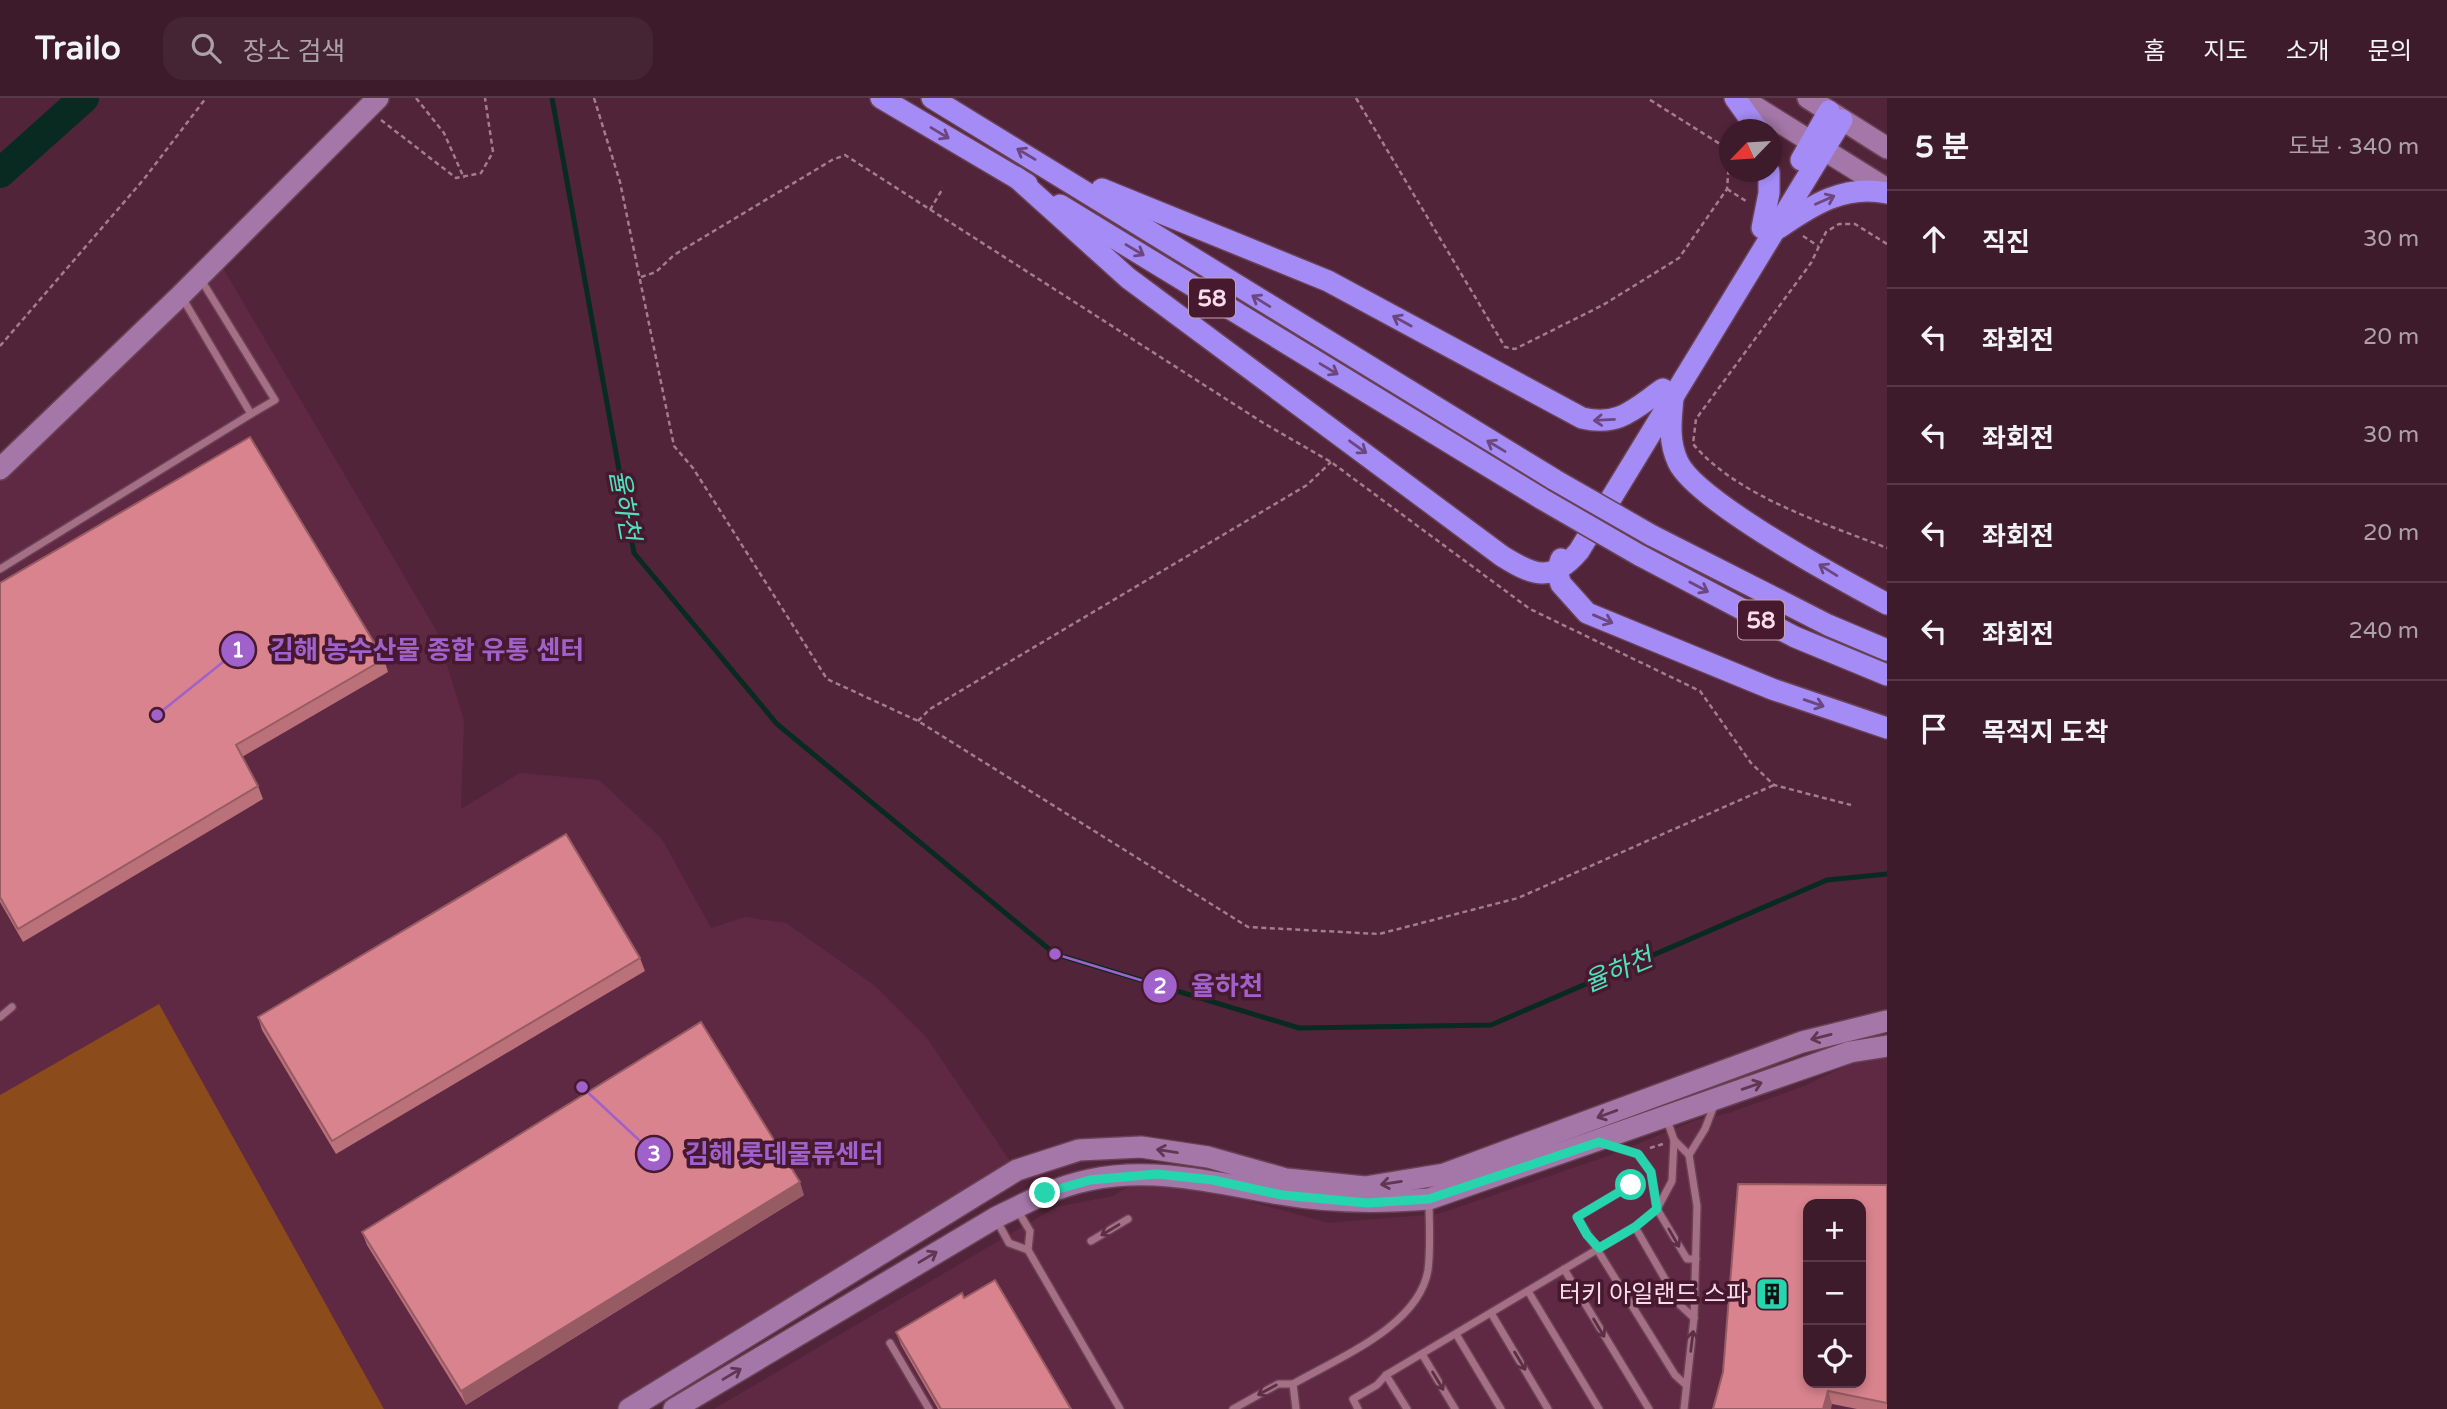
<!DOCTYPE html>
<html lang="ko">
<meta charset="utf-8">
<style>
:root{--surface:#3e1b2b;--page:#452433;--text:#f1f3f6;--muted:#ada1a9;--line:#573947}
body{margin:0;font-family:"Varela Round","Noto Sans KR",sans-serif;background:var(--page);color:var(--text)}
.controls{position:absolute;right:21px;bottom:21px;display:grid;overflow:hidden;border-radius:14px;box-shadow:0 4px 10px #0003}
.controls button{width:63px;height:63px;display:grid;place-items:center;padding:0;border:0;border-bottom:2px solid var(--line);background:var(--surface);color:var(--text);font:35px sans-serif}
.compass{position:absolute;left:1719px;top:21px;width:63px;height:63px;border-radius:50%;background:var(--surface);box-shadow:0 4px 10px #0003;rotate:245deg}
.stop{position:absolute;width:21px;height:21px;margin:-16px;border:5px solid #26d5ae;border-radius:50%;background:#fff}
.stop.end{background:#26d5ae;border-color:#fff;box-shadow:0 2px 7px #0008}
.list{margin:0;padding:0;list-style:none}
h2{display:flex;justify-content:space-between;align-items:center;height:91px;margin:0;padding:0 28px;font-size:30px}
h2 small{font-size:23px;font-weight:400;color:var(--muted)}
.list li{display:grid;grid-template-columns:46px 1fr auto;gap:21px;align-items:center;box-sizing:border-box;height:98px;padding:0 28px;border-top:2px solid var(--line)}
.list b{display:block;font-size:26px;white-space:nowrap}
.list em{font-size:23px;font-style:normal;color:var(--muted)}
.icon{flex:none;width:38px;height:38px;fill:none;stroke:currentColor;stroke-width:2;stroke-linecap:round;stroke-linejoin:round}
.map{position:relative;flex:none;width:1887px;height:1311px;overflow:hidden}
header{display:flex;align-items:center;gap:42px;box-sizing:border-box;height:98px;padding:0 35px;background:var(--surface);border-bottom:2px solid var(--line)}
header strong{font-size:33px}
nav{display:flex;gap:38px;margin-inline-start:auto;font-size:24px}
.search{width:490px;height:63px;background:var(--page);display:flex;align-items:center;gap:18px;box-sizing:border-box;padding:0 24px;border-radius:21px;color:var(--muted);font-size:26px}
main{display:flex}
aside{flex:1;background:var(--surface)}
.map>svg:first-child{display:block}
.built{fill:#5f2943;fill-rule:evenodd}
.green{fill:#8c4b1b}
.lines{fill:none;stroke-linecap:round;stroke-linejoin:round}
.stream{stroke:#082a21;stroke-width:5}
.river{stroke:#082a21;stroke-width:30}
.lane-casing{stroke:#694154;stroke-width:10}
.secondary-casing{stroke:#694154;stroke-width:24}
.highway-casing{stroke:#694154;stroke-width:24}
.path{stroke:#a37d8d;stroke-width:2.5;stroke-dasharray:5 3.5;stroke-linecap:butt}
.lane{stroke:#a56f86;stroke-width:7}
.secondary{stroke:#a577a8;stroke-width:21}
.highway{stroke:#a48bf6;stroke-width:21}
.highway-bridge-casing{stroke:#694154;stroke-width:24;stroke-linecap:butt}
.highway-bridge{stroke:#a48bf6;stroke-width:21}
.wall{fill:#ba7179}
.shaded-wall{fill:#975c63}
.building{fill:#d8838d;stroke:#975c63;stroke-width:2;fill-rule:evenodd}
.oneway{stroke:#6c477f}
.oneway2{stroke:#623553}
.oneway3{stroke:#5e2e45}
.route{stroke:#26d5ae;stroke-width:9}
.labels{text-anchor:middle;stroke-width:7;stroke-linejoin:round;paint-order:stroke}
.shield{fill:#46192f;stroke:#c5a2b0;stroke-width:2}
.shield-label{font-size:23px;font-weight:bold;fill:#fbdce8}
.poi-label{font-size:24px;fill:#fbdce8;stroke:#46192f;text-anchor:end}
.water-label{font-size:26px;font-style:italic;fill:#4ee2bc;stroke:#46192f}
.leader{fill:none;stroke:#a161cb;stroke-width:2.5}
.callout-dot{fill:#a161cb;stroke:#46192f;stroke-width:2.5}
.mark-label{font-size:21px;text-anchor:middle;font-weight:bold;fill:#fff}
.callout-label{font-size:26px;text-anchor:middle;font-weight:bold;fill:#a161cb;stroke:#46192f;stroke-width:7;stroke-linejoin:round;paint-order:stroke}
</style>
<header>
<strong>Trailo</strong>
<div class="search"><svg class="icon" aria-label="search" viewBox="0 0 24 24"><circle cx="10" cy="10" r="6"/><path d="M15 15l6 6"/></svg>장소 검색</div>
<nav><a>홈</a><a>지도</a><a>소개</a><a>문의</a></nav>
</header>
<main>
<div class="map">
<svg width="1887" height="1311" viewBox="0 0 1887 1311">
<rect width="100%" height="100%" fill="#522439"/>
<g class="built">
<path d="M 217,160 L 436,532 L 464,622 L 461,711 L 520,675 L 599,682 L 662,741 L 711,830 L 745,819 L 786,825 L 874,887 L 927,940 L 1018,1075 L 619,1311 L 384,1311 L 159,907 L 0,997 L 0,371 Z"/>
<path d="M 1887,957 L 1887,1311 L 714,1311 L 1056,1109 L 1113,1098 L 1128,1089 L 1164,1088 L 1219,1095 L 1329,1125 L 1438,1116 L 1608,1058 L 1696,1022 L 1729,1015 L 1804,988 L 1858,962 ZM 1808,1106 L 1861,1106 L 1861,1285 L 1808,1285 Z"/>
</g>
<path class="green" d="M 159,906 L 384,1311 L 0,1311 L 0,997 Z"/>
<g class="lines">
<path class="stream" d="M 552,0 L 634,455 L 777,626 L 1055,856 L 1299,930 L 1491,927 L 1827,782 L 1887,776"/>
<path class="river" d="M 0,75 L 84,0"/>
<defs>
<g id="lane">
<path d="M 200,180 L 275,302 L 251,316"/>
<path d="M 0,471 L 251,316 L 183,201"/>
<path d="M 0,919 L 12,909"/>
<path d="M 1666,1019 L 1674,1042 L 1689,1057 L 1697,1108 L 1694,1220 L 1684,1311"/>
<path d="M 1605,1046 L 1638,1056 L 1651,1074 L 1657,1111 L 1687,1161 L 1696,1161"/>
<path d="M 1689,1057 L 1705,1031 L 1715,1005"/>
<path d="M 1631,1087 L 1577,1119 L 1675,1277 L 1686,1287"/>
<path d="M 1018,1113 L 1030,1133 L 1028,1152 L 1120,1311"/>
<path d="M 997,1123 L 1009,1145 L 1028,1152"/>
<path d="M 1635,1129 L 1680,1207 L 1694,1220"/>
<path d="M 1091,1143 L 1128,1121"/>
<path d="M 1564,1171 L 1649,1311"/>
<path d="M 1528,1193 L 1599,1311"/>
<path d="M 1491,1215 L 1548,1311"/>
<path d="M 1456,1236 L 1501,1311"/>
<path d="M 890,1245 L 929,1311"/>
<path d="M 1422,1256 L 1455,1311"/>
<path d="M 1386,1277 L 1407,1311"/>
<path d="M 1293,1286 L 1296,1311"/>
<path d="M 1233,1311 L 1278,1286 L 1293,1286 C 1338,1260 1419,1228 1428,1172 C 1431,1149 1429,1124 1429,1102"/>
<path d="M 1358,1311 L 1353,1301 L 1377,1287 L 1386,1277 L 1635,1129 L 1657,1111 L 1672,1083 L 1674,1042"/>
</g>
<g id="secondary">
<path d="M 1741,0 L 1887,91"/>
<path d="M 1808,0 L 1887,50"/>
<path d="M 0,371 L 181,197 L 378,0"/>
<path d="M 629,1311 L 1017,1072 L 1079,1052 L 1141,1049 L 1208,1059 L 1286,1081 L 1365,1089 L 1444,1076 L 1802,944 L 1887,923"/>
<path d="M 674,1311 L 995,1120 C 1025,1105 1055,1089 1089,1082 C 1154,1068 1216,1085 1280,1096 C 1330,1105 1379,1105 1429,1101 L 1850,954 L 1887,948"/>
</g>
<g id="highway">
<path d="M 881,0 L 1027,86"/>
<path d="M 932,0 L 1555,382"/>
<path d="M 1735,0 L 1758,32"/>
<path d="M 1801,62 L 1829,13"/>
<path d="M 1016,79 L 1128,180 L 1502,458 C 1534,478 1552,485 1579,453 L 1842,22"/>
<path d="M 1102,91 L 1328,183 L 1582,320 C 1619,329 1634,311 1663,291"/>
<path d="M 1060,107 L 1542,401"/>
<path d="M 1762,130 L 1769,95 L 1769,74"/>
<path d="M 1779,130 C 1812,107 1845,86 1887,95"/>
<path d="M 1673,300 C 1671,322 1668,343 1678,364 C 1696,403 1844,483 1887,506"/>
<path d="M 1651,437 L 1828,527 L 1887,552"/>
<path d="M 1639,457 L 1795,539 L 1887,577"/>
<path d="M 1561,461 L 1557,474 L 1561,486 L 1587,515 L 1772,591 L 1887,630"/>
</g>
</defs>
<use href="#lane" class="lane-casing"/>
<use href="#secondary" class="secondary-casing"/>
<use href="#highway" class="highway-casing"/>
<g class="path">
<path d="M 416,0 L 444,35 L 464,80"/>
<path d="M 594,0 L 620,84 L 674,348 L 693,370 L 827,581 L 918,623 L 1248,829 L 1379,836 L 1518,800 L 1774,687"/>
<path d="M 1356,0 L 1505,249 L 1515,251 L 1603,207 L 1679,160 L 1727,91 L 1729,65 L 1720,46 L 1647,0"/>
<path d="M 381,22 L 456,80 L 481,75 L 493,54 L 485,0"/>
<path d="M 1727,91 L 1746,103"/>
<path d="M 930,112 L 943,90"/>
<path d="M 1803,138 L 1818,148"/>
<path d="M 1887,146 L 1855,126 L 1839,126 L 1826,134 L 1811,165 L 1696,321 L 1693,346 C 1738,399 1824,425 1887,450"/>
<path d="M 641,179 L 656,174 L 674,157 L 832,62 L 845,57 L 1265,326 L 1331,364 L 1530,511 L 1700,593 L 1751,665 L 1774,687 L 1851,707"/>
<path d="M 0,248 L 144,81 L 206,0"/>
<path d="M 918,623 L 930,611 L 1307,387 L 1331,364"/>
<path d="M 1650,1050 L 1663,1046"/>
</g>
<use href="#lane" class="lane"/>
<use href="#secondary" class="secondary"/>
<use href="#highway" class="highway"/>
<defs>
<g id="highway-bridge">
<path d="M 1555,382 L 1651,437"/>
<path d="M 1542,401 L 1639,457"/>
</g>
</defs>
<use href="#highway-bridge" class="highway-bridge-casing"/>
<use href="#highway-bridge" class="highway-bridge"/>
</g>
<g class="wall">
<path d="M 0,485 L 384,561 L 388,574 L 242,659 L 258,688 L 263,701 L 23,844 L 0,804 Z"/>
<path d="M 640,860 L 645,873 L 336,1056 L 262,932 L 258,919 Z"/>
<path d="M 1887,1087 L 1887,1311 L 1857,1311 L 1832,1306 L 1713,1311 Z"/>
<path d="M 804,1097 L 466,1307 L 367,1147 L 362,1134 Z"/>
<path d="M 896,1234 L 1071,1311 L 938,1311 L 901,1247 Z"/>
</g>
<g class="shaded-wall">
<path d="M 800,1084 L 804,1097 L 466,1307 L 461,1293 Z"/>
<path d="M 1828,1293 L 1832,1306 L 1831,1311 L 1823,1311 Z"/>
</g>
<g class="building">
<path d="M 250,339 L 384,561 L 236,647 L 258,688 L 18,831 L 0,799 L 0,485 Z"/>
<path d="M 566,736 L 640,860 L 332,1043 L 258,919 Z"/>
<path d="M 701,924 L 800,1084 L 461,1293 L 362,1134 Z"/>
<path d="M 1738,1086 L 1887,1087 L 1887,1305 L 1828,1293 L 1823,1311 L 1713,1311 L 1723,1274 ZM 1808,1106 L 1861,1106 L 1861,1285 L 1808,1285 Z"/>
<path d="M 995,1182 L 1071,1311 L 941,1311 L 896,1234 L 962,1195 L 964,1200 Z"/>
</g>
<defs><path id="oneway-shaft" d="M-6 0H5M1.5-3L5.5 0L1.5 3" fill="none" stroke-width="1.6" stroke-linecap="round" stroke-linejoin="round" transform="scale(1.75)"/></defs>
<g class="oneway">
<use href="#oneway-shaft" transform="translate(940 35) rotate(31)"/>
<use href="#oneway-shaft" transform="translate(1026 56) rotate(-149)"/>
<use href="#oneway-shaft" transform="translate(1825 102) rotate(-24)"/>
<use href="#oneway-shaft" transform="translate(1135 152) rotate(31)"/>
<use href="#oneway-shaft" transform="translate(1261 203) rotate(-148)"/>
<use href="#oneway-shaft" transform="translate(1402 223) rotate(-151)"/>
<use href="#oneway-shaft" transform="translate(1329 271) rotate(31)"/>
<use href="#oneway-shaft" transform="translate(1604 322) rotate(177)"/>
<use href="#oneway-shaft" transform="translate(1496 348) rotate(-149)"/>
<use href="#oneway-shaft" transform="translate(1358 349) rotate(36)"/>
<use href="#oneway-shaft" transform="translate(1828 472) rotate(-148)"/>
<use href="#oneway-shaft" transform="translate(1699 489) rotate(28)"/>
<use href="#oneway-shaft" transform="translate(1603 521) rotate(23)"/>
<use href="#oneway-shaft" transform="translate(1814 605) rotate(19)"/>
</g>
<g class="oneway2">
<use href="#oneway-shaft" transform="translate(1821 939) rotate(166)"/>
<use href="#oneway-shaft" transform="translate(1752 988) rotate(-19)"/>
<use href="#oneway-shaft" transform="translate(1607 1016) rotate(160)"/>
<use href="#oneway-shaft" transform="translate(1167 1053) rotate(-171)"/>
<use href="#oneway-shaft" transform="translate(1391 1085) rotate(171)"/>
<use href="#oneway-shaft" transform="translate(928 1159) rotate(-31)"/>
<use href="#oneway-shaft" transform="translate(732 1276) rotate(-31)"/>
</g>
<g class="oneway3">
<use href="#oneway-shaft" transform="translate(1110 1132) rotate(149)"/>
<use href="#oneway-shaft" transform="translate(1674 1140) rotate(60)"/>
<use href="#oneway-shaft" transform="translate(1599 1230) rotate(59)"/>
<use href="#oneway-shaft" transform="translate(1692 1243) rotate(-83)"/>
<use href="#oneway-shaft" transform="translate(1520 1263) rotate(59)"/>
<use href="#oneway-shaft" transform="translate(1438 1283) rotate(59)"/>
<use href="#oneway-shaft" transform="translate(1267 1292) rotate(152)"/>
</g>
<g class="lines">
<path class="route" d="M 1045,1095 L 1090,1082 L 1157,1076 L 1213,1082 L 1282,1097 L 1367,1105 L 1429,1101 L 1599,1044 L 1638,1056 L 1651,1074 L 1657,1111 L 1635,1129 L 1599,1150 L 1587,1137 L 1577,1119 L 1631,1087"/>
</g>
<defs>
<symbol id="building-square" viewBox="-11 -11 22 22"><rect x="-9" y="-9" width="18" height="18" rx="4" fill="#26d5ae" stroke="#46192f"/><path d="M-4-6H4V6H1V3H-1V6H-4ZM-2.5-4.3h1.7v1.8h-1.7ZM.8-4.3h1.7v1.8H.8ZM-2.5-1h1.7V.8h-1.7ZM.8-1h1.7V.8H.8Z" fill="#111"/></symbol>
</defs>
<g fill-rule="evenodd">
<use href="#building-square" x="1753" y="1177" width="38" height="38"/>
</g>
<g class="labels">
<g class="shield">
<rect x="1189" y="180.5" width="46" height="39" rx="5"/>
<rect x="1738" y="502.5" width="46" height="39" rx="5"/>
</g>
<g class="shield-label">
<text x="1212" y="208">58</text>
<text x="1761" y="530">58</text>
</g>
<g class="poi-label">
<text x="1748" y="1204">터키 아일랜드 스파</text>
</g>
<g class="water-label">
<text transform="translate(625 407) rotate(80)" y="9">율하천</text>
<text transform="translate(1618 872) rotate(-23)" y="9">율하천</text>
</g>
</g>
<path class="leader" d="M157 617L238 552M1055 856L1160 888M582 989L654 1056"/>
<g class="callout-dot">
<circle cx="157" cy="617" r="7"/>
<circle cx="1055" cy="856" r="7"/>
<circle cx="582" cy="989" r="7"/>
<circle cx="238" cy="552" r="18"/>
<circle cx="1160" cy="888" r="18"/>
<circle cx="654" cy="1056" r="18"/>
</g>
<g class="mark-label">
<text x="238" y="559">1</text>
<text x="1160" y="895">2</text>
<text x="654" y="1063">3</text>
</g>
<g class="callout-label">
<text x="427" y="561">김해 농수산물 종합 유통 센터</text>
<text x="1227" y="897">율하천</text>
<text x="784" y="1065">김해 롯데물류센터</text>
</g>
</svg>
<div class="controls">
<button>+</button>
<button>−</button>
<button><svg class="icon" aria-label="locate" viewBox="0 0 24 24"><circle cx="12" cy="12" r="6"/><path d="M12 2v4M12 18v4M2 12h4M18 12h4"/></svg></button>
</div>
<svg class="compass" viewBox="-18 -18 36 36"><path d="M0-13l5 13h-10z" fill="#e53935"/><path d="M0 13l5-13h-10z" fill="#ada1a9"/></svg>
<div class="stop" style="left:1631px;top:1087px"></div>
<div class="stop end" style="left:1045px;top:1095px"></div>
</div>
<aside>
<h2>5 분<small>도보 · 340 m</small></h2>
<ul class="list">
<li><svg class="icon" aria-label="ahead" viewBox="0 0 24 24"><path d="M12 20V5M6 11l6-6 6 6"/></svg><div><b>직진</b></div><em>30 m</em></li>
<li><svg class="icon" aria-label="left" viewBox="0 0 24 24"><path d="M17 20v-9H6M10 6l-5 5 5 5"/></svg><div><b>좌회전</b></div><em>20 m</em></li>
<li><svg class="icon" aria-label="left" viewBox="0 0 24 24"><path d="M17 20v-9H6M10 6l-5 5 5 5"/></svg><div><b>좌회전</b></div><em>30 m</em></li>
<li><svg class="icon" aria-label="left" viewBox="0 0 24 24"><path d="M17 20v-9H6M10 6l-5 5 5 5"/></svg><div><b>좌회전</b></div><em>20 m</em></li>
<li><svg class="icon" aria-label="left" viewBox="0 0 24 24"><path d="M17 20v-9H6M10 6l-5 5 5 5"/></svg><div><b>좌회전</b></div><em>240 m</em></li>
<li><svg class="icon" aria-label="arrive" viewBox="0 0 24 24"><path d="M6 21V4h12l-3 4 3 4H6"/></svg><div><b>목적지 도착</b></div></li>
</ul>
</aside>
</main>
